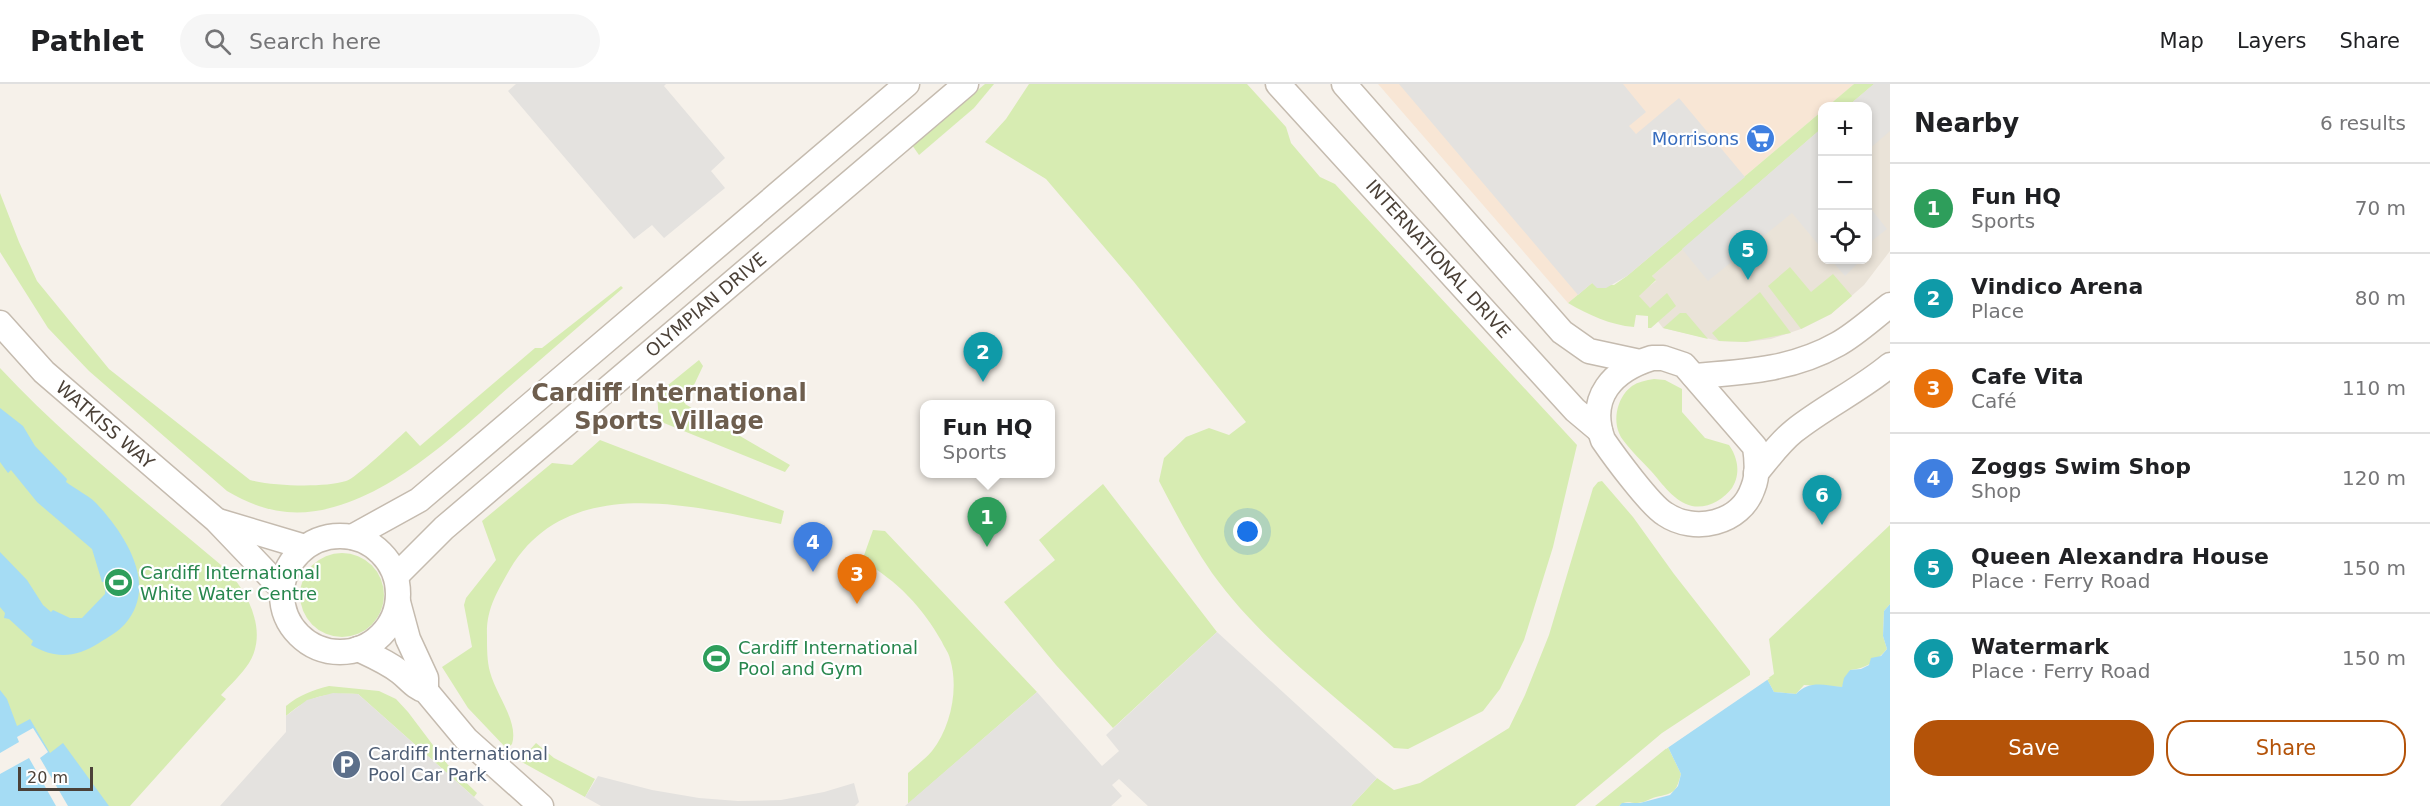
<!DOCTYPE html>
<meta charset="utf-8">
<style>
:root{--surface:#fff;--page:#f6f6f6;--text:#202124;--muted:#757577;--line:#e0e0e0;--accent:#b45309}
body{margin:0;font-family:"DejaVu Sans",sans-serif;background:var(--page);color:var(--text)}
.controls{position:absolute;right:18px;top:18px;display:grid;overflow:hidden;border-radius:12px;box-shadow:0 3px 9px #0003}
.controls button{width:54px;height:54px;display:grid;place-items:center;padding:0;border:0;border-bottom:2px solid var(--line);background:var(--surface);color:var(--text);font:30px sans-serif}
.scale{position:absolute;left:18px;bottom:15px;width:75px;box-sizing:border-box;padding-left:6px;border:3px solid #4b4138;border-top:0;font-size:16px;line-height:21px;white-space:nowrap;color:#4b4138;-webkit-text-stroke:4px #fff;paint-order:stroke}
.you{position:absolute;left:1248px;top:448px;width:21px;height:21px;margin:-15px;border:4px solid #fff;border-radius:50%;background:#1a73e8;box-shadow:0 0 0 9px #1a73e833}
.badge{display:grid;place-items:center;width:39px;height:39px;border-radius:50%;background:var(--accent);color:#fff;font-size:20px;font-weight:700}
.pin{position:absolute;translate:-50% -50px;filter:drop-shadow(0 2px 3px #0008)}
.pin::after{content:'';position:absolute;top:32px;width:21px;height:18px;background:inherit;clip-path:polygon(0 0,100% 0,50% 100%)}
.popup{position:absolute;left:920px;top:316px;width:135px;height:78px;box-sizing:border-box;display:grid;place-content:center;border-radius:12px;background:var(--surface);filter:drop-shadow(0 2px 4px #0005);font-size:20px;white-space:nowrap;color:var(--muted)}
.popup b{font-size:22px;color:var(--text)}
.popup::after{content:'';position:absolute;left:50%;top:100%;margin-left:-12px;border:12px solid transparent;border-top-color:var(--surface)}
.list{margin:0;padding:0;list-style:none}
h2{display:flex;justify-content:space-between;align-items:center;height:78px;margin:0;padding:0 24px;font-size:26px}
h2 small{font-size:20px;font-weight:400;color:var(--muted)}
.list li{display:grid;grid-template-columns:39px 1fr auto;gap:18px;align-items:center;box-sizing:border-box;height:90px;padding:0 24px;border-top:2px solid var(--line)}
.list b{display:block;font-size:22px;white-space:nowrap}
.list p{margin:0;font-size:20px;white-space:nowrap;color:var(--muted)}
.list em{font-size:20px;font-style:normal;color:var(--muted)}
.actions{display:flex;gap:12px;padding:18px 24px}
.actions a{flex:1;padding:14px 0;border:2px solid var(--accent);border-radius:24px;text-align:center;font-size:21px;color:var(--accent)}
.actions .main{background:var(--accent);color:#fff}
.icon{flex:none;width:33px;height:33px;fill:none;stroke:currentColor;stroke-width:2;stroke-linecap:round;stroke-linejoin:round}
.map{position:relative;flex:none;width:1890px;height:722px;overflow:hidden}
header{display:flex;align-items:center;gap:36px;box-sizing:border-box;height:84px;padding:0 30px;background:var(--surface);border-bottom:2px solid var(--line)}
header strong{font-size:28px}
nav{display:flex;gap:33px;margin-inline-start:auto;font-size:21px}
.search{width:420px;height:54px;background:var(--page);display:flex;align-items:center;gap:15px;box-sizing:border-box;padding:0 21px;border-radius:33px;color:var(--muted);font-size:22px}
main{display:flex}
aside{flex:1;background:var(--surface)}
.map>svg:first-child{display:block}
.residential{fill:#eae3d8}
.commercial{fill:#f8e6d5}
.green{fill:#d7ecb2}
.parking{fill:#e4e2df}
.water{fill:#a5dcf4}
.pier{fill:#f6f1ea}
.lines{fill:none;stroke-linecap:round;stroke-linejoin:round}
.minor-casing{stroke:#c5bbaf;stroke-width:27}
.minor{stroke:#fff;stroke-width:24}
.labels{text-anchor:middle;stroke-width:4.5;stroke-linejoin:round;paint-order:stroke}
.shop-label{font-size:18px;fill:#366cbe;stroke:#fff;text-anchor:end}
.street-label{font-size:18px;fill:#4b4138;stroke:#fff}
.leisure-label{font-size:18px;fill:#27864d;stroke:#fff;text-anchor:start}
.service-label{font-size:18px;fill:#4e5e75;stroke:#fff;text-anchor:start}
.district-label{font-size:24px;font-weight:bold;fill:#6e5e4e;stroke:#fff}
</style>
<header>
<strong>Pathlet</strong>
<div class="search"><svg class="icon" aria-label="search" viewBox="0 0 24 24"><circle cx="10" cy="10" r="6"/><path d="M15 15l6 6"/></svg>Search here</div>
<nav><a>Map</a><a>Layers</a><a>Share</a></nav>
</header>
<main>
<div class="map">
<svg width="1890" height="722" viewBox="0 0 1890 722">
<rect width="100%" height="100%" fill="#f6f1ea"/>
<path class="residential" d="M 1874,0 L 1890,0 L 1890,167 L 1864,201 L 1831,230 L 1801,245 L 1771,255 L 1746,258 L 1719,257 L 1663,244 L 1638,211 L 1656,197 L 1652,192 L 1822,44 L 1822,176 L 1868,176 L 1868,22 L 1848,22 Z"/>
<path class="commercial" d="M 1378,0 L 1854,0 L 1828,22 L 1822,22 L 1822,27 L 1627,192 L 1597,204 L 1592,199 L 1568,219 Z"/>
<g class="green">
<path d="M 985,0 L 994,0 L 974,24 L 919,71 L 912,61 Z"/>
<path d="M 1029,0 L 1247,0 L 1286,43 L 1291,59 L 1320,93 L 1335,100 L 1577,361 L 1553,463 L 1524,556 L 1500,605 L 1483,627 L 1408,665 L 1394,664 C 1331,609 1261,557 1212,489 C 1192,460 1175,428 1159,397 L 1164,374 L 1186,353 L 1209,344 L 1229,351 L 1246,338 L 1134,198 L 1046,95 L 985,58 L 1006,35 Z"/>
<path d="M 1854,0 L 1874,0 L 1848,22 L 1828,22 Z"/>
<path d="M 1822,27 L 1822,44 L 1652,192 L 1656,196 L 1639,212 L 1650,224 L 1667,209 L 1676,222 L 1651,244 L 1648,244 L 1648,232 L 1636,231 L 1634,243 C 1610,241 1589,231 1568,219 L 1592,199 L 1614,201 L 1627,192 Z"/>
<path d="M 0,109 L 19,158 L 37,197 L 109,285 L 250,396 C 273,402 323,404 346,397 C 355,395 396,356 406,347 L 420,362 L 535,264 L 542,264 L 621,202 L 623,204 C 585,237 547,270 509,303 C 453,353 369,435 287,428 C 265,426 246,418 227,407 L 89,287 L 48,244 L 0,168 Z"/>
<path d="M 1790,183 L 1811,208 L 1833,190 L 1852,212 L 1831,230 L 1801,245 L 1768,202 Z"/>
<path d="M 1760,208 L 1791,249 L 1746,258 L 1719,257 L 1712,249 Z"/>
<path d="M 1680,229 L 1686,229 L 1708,255 L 1663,244 Z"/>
<path d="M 699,276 L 703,282 L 685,320 L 790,381 L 785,388 L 659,337 L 657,310 Z"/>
<path d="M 0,284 C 68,357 150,421 227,486 C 249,510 268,548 249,579 C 242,590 230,601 221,611 L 226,615 L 130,722 L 7,722 L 0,710 Z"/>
<path d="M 1654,295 L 1665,296 L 1682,305 L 1682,328 L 1705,354 L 1729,361 C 1738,374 1741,390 1732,404 C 1723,416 1707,425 1692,422 C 1674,418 1662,399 1651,387 C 1642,377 1631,367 1623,356 C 1611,340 1616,314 1632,302 C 1638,298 1646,296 1654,295 Z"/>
<path d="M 600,356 L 784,427 L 781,440 C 692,422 568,388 510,485 C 497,508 486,525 487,552 C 487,564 487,577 490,588 C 496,611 519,638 512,660 L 507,665 L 468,624 L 442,583 L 472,563 L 464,521 L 466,514 L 496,476 L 482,437 L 552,379 L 572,381 Z"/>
<path d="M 1602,397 L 1633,433 L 1674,490 L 1750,587 L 1750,591 L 1662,649 L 1575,722 L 1351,722 L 1377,694 L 1394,706 L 1420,699 L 1509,644 L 1525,611 L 1549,551 L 1593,404 L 1598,398 Z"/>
<path d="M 1103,400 L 1217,548 L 1113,644 L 1056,581 L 1004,518 L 1055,476 L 1039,456 Z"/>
<path d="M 1890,441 L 1890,520 L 1884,527 L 1883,552 L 1887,565 C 1877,577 1865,585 1850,586 L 1842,603 L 1804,601 L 1796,610 L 1774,608 L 1767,595 L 1774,590 L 1769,555 Z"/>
<path d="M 873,446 L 885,447 L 1037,608 L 908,720 L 908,689 C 916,682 925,675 932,667 C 951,643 959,604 950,575 C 949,569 944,563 942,558 C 923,524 897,496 862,477 Z"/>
<circle cx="342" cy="511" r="42"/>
<path d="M 329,602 L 379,607 L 396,615 L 408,628 L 448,681 L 477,709 L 474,713 L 358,610 C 326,609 311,611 286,632 L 286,622 C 299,611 313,606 329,602 Z"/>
<path d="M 536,659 L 554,674 L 595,695 L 585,713 L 520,677 Z"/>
<path d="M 1668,663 L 1681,690 C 1676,709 1674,709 1656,713 C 1649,715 1644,719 1637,719 C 1630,719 1625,716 1619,722 L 1595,722 Z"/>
</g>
<g class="parking">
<path d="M 516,0 L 666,0 L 664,2 L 725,74 L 711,87 L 725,104 L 664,154 L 652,141 L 634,155 L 508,7 Z"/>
<path d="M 1399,0 L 1623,0 L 1646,28 L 1629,42 L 1636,50 L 1679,14 L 1745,93 L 1627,192 L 1606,204 L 1597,204 L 1592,199 L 1578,211 Z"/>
<path d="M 1874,0 L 1890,0 L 1890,47 L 1868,66 L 1868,22 L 1848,22 Z"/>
<path d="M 1822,44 L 1822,165 L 1792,129 L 1708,197 L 1682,165 Z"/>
<path d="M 1868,121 L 1887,145 L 1873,156 L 1868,165 Z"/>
<path d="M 1831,176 L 1861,176 L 1845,192 Z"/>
<path d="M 1217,548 L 1377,694 L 1351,722 L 1148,722 L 1119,695 L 1112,701 L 1122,712 L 1111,722 L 905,722 L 1037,608 L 1102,682 L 1119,667 L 1106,651 Z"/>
<path d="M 333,609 L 358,610 L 484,722 L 220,722 L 286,648 L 286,632 L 307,616 Z"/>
<path d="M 598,692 L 652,706 L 699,714 L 738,717 L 781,716 L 824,708 L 854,699 L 859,718 L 855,722 L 601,722 L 585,713 Z"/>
</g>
<g class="water">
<path d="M 0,324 L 23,342 L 35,362 L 67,395 L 66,398 C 75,405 88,411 96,419 C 125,450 159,501 125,540 C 118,548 108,553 99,559 C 75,574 55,575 31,561 L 33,557 L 9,535 L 4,534 L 5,529 L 0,523 L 0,468 L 27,496 L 43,521 L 51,528 L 53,526 L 70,534 L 82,534 L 105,510 L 106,498 L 102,498 L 92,465 L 37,418 L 11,386 L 8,389 L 0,378 Z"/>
<path d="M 1890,520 L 1890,722 L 1619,722 L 1622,719 L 1640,719 L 1670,711 L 1678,702 L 1681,690 L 1668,663 L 1767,595 L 1774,608 L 1796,610 C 1809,596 1824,601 1842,603 L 1844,594 L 1850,586 L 1861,585 L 1869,581 L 1871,574 L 1881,572 L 1887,565 L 1883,552 L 1884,527 Z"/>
<path d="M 0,606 L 7,615 L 17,642 L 30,635 L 50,669 L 63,659 L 109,722 L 0,722 Z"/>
</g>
<g class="pier">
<path d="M 1766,593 L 1770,594 L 1666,665 L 1666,660 Z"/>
<path d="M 33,644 L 48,668 L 40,674 L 68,722 L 56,722 L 29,674 L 0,690 L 0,669 L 19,658 L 17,653 Z"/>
</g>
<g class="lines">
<defs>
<g id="minor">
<path d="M 1278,0 L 1575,326 L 1600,347"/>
<path d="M 1344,0 L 1562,248 L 1589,267 L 1640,278"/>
<path d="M 0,239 L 44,288 L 216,436 L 282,505"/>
<path d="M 1652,274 L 1663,274 L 1684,281 L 1755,363 C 1757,376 1758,392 1753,404 C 1741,440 1694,450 1665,430 C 1650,421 1614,372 1603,356 C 1587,313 1613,286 1652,274 Z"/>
<path d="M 1694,292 C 1745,288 1792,286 1838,260 C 1856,250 1873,234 1890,221"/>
<path d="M 1756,389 C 1768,375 1779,359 1794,347 C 1824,323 1860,306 1890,281"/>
<path d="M 218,437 L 305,463"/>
<circle cx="340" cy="510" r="58"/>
<path d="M 352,453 L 419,416 L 907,0"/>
<path d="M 396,492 L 444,444 L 966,0"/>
<path d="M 398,518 L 408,555 L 426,594 L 426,607"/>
<path d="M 358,565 C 373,572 387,578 400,588 C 409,595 415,604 426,607 L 466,655 L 541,722"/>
</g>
</defs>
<use href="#minor" class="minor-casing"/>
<use href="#minor" class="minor"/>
</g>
<defs>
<symbol id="supermarket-disc" viewBox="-11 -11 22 22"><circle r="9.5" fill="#3f7fe0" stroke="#fff"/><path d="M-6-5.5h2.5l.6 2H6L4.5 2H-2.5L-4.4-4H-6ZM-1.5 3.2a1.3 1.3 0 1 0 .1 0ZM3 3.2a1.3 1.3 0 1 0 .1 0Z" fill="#fff"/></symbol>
<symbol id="stadium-disc" viewBox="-11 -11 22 22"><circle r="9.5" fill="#2e9e5b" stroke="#fff"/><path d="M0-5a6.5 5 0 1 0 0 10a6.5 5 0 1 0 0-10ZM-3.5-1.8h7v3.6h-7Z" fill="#fff"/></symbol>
<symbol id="parking-disc" viewBox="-11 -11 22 22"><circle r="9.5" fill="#5c6f8a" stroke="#fff"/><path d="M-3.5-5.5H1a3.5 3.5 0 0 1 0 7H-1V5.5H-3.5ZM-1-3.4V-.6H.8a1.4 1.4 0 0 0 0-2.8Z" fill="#fff"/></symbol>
</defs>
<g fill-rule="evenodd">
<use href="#supermarket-disc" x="1744" y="38" width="33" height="33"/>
<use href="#stadium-disc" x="102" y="482" width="33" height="33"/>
<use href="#stadium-disc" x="700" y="558" width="33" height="33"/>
<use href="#parking-disc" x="330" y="664" width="33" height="33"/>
</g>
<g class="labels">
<g class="shop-label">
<text x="1739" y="61">Morrisons</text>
</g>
<g class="street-label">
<text transform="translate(1438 175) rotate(48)" y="6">INTERNATIONAL DRIVE</text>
<text transform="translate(706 221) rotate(-40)" y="6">OLYMPIAN DRIVE</text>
<text transform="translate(105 341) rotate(41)" y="6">WATKISS WAY</text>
</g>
<g class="leisure-label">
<text x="140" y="495">Cardiff International<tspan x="140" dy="21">White Water Centre</tspan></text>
<text x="738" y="570">Cardiff International<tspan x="738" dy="21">Pool and Gym</tspan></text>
</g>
<g class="service-label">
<text x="368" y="676">Cardiff International<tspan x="368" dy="21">Pool Car Park</tspan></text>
</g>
<g class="district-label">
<text x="669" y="317">Cardiff International<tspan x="669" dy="28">Sports Village</tspan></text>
</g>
</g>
</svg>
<div class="controls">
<button>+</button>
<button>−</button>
<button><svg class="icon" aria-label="locate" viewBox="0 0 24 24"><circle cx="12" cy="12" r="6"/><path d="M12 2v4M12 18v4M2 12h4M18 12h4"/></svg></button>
</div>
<div class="scale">20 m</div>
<div class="you"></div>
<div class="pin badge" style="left:987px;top:463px;background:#2e9e5b">1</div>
<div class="popup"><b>Fun HQ</b>Sports</div>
<div class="pin badge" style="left:983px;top:298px;background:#0f9aa8">2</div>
<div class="pin badge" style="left:857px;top:520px;background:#e8710a">3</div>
<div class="pin badge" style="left:813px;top:488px;background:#3f7fe0">4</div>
<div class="pin badge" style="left:1748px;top:196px;background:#0f9aa8">5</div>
<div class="pin badge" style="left:1822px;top:441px;background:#0f9aa8">6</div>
</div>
<aside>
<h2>Nearby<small>6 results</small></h2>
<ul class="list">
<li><span class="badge" style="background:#2e9e5b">1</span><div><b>Fun HQ</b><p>Sports</p></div><em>70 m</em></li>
<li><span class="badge" style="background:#0f9aa8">2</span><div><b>Vindico Arena</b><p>Place</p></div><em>80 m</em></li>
<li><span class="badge" style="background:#e8710a">3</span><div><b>Cafe Vita</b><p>Café</p></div><em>110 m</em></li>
<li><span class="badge" style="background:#3f7fe0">4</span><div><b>Zoggs Swim Shop</b><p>Shop</p></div><em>120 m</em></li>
<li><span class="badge" style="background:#0f9aa8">5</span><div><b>Queen Alexandra House</b><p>Place · Ferry Road</p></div><em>150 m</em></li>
<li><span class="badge" style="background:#0f9aa8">6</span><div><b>Watermark</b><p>Place · Ferry Road</p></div><em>150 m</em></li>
</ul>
<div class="actions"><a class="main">Save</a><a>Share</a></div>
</aside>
</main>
